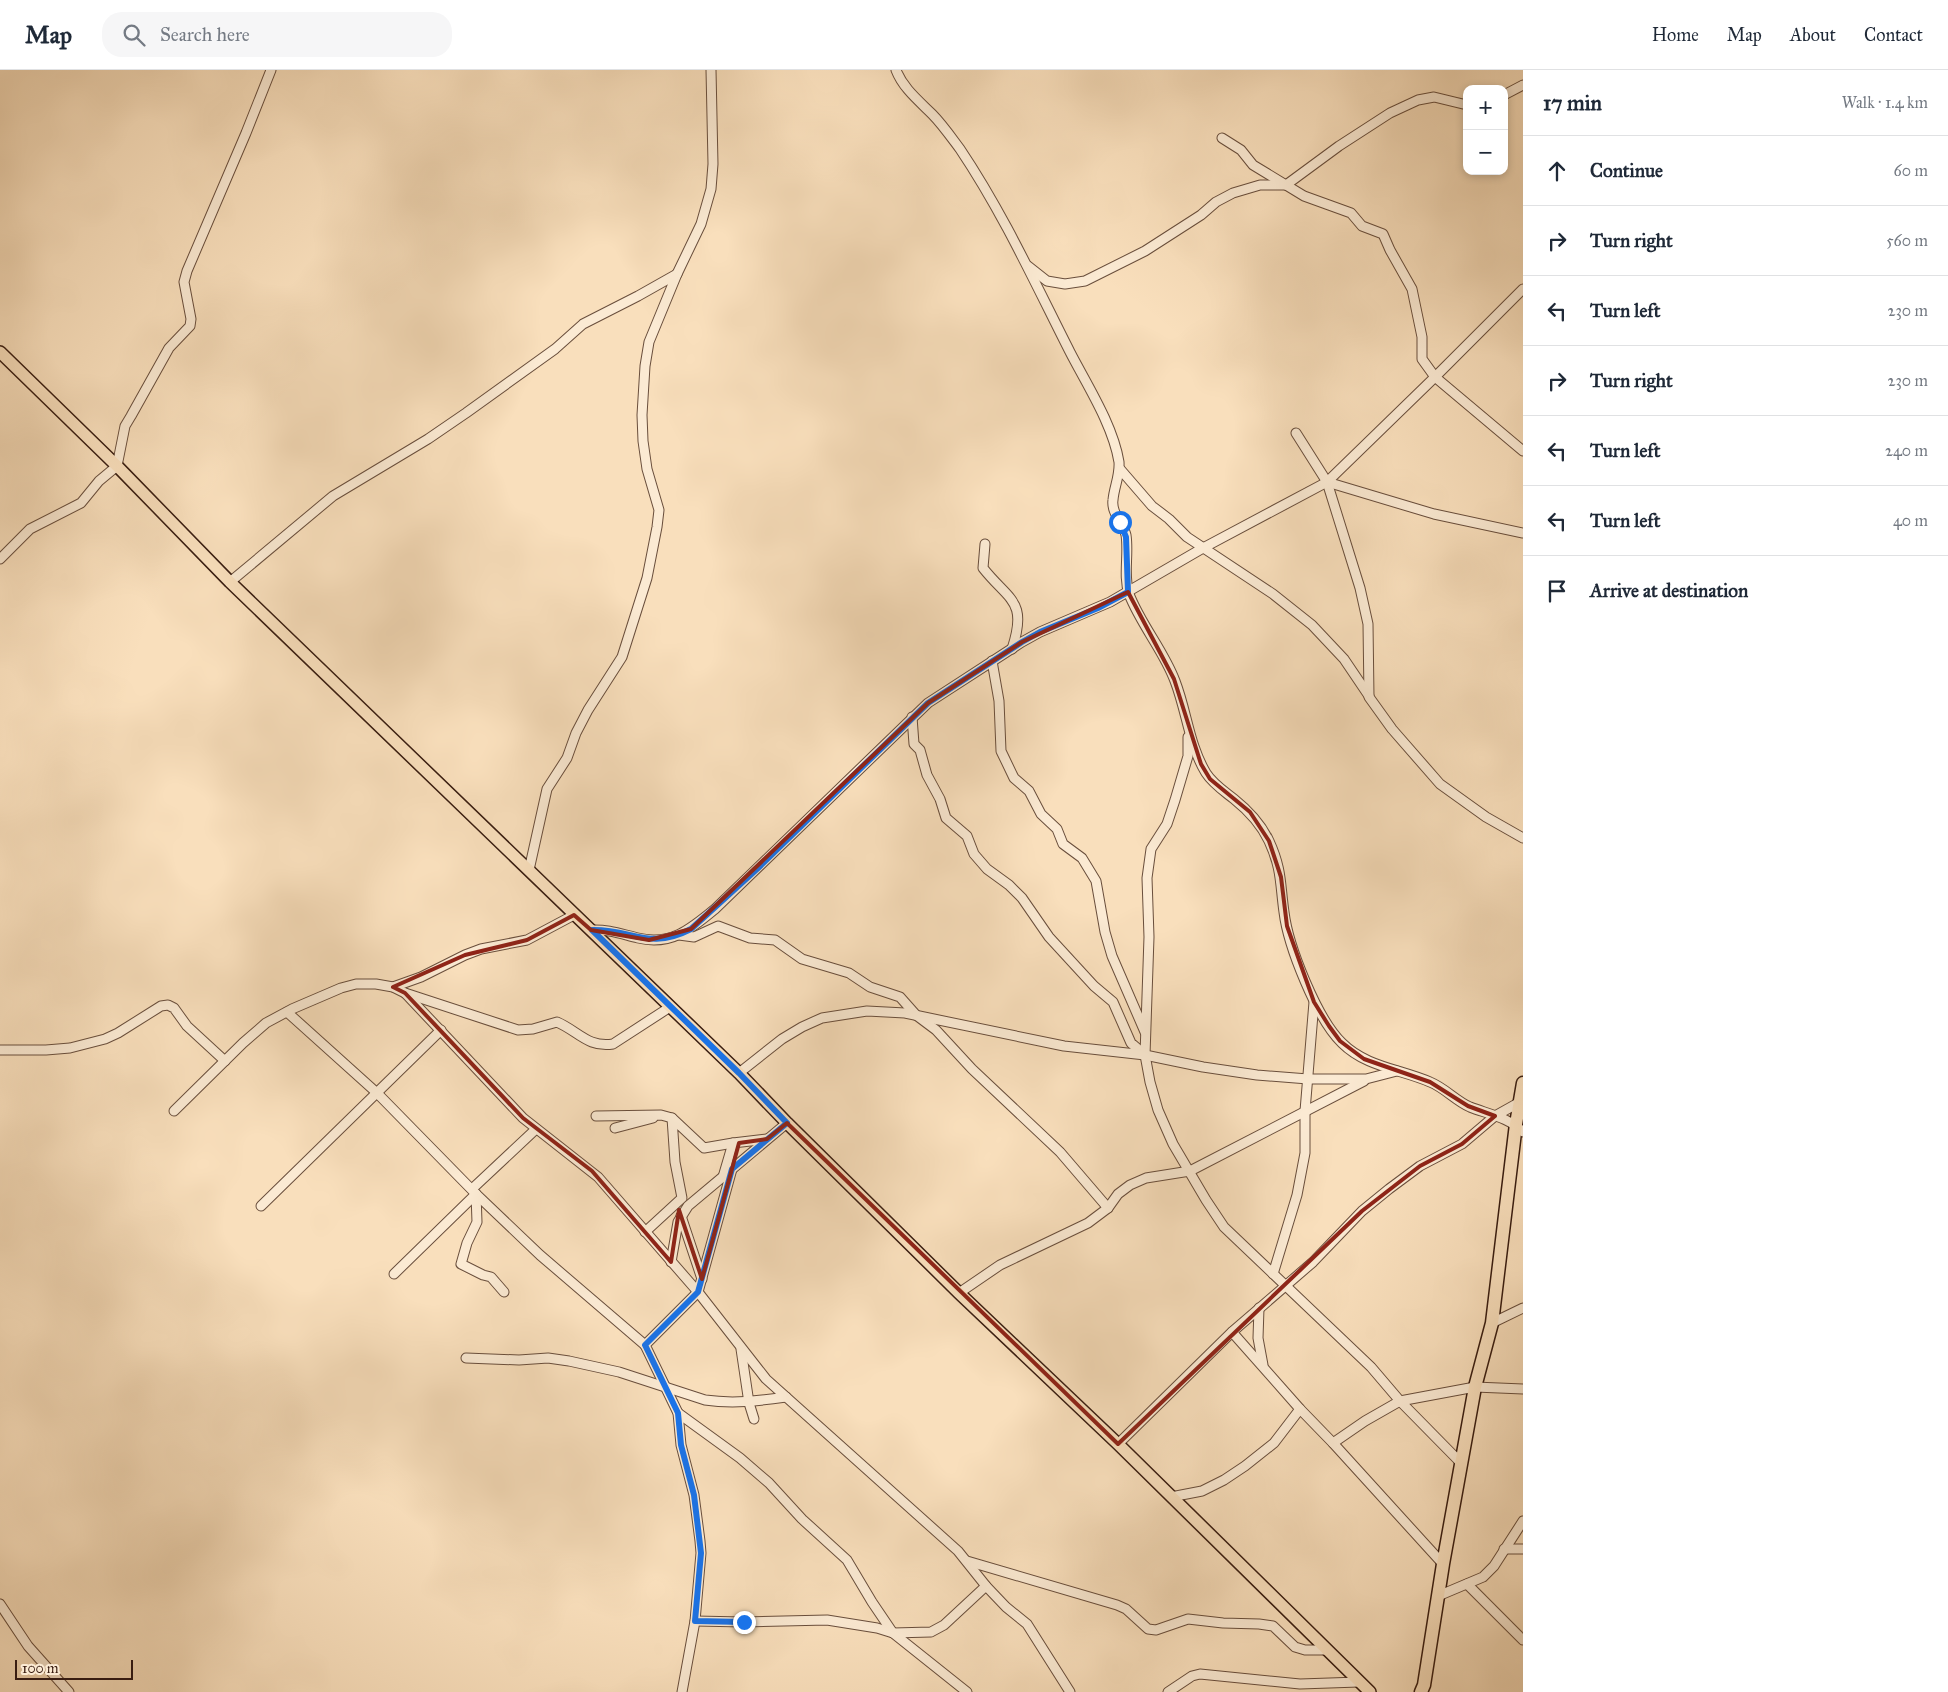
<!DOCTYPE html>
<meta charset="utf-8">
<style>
:root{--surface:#fff;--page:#f6f6f7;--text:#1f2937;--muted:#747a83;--line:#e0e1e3}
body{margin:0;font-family:"IM FELL Great Primer",serif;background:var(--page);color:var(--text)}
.controls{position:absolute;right:15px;top:15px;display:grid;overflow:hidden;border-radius:10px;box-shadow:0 2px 8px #0003}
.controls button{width:45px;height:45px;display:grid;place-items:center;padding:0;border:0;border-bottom:1px solid var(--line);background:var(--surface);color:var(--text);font:25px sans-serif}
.scale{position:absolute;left:15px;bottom:12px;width:118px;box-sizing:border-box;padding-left:5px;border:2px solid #391d11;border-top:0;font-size:14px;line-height:18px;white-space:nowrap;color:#391d11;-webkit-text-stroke:4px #fbead3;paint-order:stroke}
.stop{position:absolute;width:15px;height:15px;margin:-11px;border:4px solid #1a73e8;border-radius:50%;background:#fff}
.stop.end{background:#1a73e8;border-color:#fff;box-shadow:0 1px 5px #0008}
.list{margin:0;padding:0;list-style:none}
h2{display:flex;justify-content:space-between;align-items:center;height:65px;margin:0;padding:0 20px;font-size:21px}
h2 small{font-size:16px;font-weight:400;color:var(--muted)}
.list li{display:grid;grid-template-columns:32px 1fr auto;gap:15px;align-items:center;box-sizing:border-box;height:70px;padding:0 20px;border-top:1px solid var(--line)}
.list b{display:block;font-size:19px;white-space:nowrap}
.list em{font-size:16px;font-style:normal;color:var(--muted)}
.icon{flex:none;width:28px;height:28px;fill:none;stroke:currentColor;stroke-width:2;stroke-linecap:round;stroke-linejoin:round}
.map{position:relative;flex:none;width:1523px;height:1622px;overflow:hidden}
header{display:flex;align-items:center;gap:30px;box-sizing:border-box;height:70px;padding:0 25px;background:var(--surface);border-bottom:1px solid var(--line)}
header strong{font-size:24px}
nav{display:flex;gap:28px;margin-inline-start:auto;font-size:18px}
.search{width:350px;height:45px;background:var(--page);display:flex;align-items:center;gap:12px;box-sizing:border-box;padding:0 18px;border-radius:20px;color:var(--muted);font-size:19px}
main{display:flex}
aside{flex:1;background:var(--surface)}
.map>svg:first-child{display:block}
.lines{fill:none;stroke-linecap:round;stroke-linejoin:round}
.minor-casing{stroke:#694e3c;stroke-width:11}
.major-casing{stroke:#391d11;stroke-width:14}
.highway-casing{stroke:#391d11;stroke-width:15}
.minor{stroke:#fbead3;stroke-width:9}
.major{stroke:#f9dfbc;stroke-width:11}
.highway{stroke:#f9dfbc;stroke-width:12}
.route{stroke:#1a73e8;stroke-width:6}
.marked{fill:none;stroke:#8f2418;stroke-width:4;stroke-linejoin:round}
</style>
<header>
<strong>Map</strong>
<div class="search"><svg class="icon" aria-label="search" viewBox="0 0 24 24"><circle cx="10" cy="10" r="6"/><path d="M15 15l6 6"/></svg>Search here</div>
<nav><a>Home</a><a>Map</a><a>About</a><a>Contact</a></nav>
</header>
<main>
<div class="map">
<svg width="1523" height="1622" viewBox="0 0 1523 1622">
<rect width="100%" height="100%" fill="#f9dfbc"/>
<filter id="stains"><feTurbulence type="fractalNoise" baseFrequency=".004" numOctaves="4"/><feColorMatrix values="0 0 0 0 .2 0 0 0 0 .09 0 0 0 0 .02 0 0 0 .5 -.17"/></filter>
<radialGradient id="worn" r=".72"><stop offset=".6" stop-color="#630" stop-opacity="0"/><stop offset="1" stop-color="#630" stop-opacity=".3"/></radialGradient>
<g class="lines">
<defs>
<g id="minor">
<path d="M 896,0 C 903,18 918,30 932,44 C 942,54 951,67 960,79 C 1003,143 1035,213 1070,282 C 1087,315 1113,355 1119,392 C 1120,406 1114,417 1113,430 C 1111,443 1123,453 1126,465 C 1129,484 1123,506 1129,524 C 1141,555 1164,581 1175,611 C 1187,642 1189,675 1206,703 C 1213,714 1224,721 1234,729 C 1249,741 1261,754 1269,771 C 1282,799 1280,814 1284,842 C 1288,876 1317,949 1342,973 C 1366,997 1400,999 1430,1012 C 1445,1018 1456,1031 1470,1037 C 1488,1044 1510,1048 1523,1062"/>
<path d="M 1504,25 L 1523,15"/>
<path d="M 1222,68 L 1241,80 L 1253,95 L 1304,126 L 1351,143 L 1362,156 L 1383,164 L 1390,180 L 1412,219 L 1422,267 L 1422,289 L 1435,307 L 1523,381"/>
<path d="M 1028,196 L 1047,211 L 1065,214 L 1085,211 L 1145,181 L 1201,145 L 1216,132 L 1233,123 L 1260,115 L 1286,115 L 1339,76 L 1390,43 L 1418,30 L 1434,27 L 1467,35"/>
<path d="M 1296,363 L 1327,412 L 1434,444 L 1523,463"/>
<path d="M 1120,399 L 1152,436 L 1169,449 L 1187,467 L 1273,524 L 1312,555 L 1344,589 L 1369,626"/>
<path d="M 1327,412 L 1360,518 L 1368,554 L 1369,627 L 1392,659 L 1440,714 L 1486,747 L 1523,768"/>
<path d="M 985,474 L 983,498 C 1009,531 1028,530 1012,579"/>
<path d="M 0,489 L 30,459 L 81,433 L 99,411 L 117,396 L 125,356 L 131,346 L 169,278 L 190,256 L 191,249 L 184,212 L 187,201 L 246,63 L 271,0"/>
<path d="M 230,512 L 333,426 L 428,369 L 466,343 L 555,279 L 583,254 L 638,226 L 677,204"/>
<path d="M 992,591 L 999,631 L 1001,681 L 1014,708 L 1029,721 L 1041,744 L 1057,759 L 1063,774 L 1082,788 L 1096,811 L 1105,862 L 1112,886 L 1145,962"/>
<path d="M 912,647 L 914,674 L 920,680 L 927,705 L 940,729 L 946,748 L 967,766 L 974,784 L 987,799 L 1009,815 L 1022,828 L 1049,867 L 1094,916 L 1113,932 L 1131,973 L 1145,985"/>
<path d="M 1188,667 L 1188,686 L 1175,730 L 1167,754 L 1151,779 L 1147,808 L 1149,867 L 1145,985 L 1150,1012 L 1158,1040 L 1173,1074 L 1206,1130 L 1224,1157 L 1371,1297 L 1400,1331 L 1461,1393"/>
<path d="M 529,800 L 547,719 L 567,688 L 576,663 L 588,640 L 622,587 L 647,508 L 657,457 L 659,440 L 647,399 L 643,371 L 642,345 L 645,296 L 649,272 L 677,204 L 701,154 L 711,119 L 713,94 L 711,0"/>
<path d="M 591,860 C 608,859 621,864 638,868 C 671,876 691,859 715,839 L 928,633 L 1022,572 L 1040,562 L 1110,532 L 1203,478 L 1327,412 L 1435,307 L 1523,219"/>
<path d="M 679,865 L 694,867 L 718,856 L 750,868 L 775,870 L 802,889 L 849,903 L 870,917 L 900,927 L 916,945 L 936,960 L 972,999 L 1060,1082 L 1108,1138"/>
<path d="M 393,917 L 421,907 L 465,885 L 481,879 L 527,870 L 574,845"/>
<path d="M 405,923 L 523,1048 L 598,1107 L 698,1222 L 766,1309 L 958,1481 L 986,1516 L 1006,1537 L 1027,1554 L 1070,1622"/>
<path d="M 287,942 L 377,1023 L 476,1124 L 540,1185 L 645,1275"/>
<path d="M 0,980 L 46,980 L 70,978 L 105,969 L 118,963 L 161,936 L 168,935 L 174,938 L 187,956 L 225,991"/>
<path d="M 739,1003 L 782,969 L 802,957 L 822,948 L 867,941 L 905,943 L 1064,976 L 1145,985 L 1203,997 L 1257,1005 L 1308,1009 L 1366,1009 L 1397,1001"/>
<path d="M 174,1041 L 243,973 L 266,953 L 292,939 L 341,918 L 356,914 L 376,914 L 393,917 L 405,923 L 518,960 L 533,959 L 557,952 C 578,961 588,978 613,974 L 670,937"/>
<path d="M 596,1046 L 661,1045 L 672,1048"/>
<path d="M 615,1058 L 653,1048"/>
<path d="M 723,1107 L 733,1073 L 767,1069"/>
<path d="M 472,1119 L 536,1059"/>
<path d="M 476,1124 L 477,1152 L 467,1173 L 461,1194 L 483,1205 L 491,1207 L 504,1222"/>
<path d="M 261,1136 L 441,960"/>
<path d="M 681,1146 L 702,1209"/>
<path d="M 645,1162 L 682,1128 L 675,1092 L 672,1048 L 704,1078 L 733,1073"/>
<path d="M 671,1192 L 678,1152 L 688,1136 L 787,1053"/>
<path d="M 394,1204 L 476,1124"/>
<path d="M 1273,1204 L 1297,1125 L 1305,1083 L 1305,1041 L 1314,932"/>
<path d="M 959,1223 L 1000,1195 L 1088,1153 L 1108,1138 L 1118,1124 L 1130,1115 L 1146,1108 L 1190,1101 L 1364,1011"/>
<path d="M 1259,1238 L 1258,1268 L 1263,1295"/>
<path d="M 1492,1253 L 1523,1238"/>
<path d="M 1232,1262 L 1300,1339 L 1333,1373 L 1443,1494"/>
<path d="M 741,1279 L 749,1333 L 754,1349"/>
<path d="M 466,1288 L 519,1290 L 548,1288 L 569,1291 L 619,1302 L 705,1330 C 733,1334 758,1331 786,1327"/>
<path d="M 678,1343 L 740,1388 L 769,1413 L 802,1449 L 847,1490 L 872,1532 L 893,1563 L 967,1622"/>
<path d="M 1333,1373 L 1365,1351 L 1400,1331 L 1475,1317 L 1523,1319"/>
<path d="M 1118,1374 L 1232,1262 L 1313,1192 L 1362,1141 L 1389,1119 L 1420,1096 L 1462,1074 L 1495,1046 L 1520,1032"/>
<path d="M 1171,1427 L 1202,1421 L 1224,1410 L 1245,1396 L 1274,1373 L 1300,1339"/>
<path d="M 1504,1479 L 1523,1479"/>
<path d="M 967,1491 L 1117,1535 L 1126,1539 L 1148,1559 L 1156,1560 L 1188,1549 L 1223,1553 L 1259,1554 L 1273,1556 L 1295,1577 L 1305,1580 L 1326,1580"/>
<path d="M 1467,1514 L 1523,1570"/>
<path d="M 1438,1526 L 1483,1507 L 1494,1496 L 1523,1451"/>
<path d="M 0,1534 L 28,1576 L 69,1622"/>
<path d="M 695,1551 L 744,1552 L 827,1550 L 877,1558 L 893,1563 L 931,1562 L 944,1555 L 986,1516"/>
<path d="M 682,1622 L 695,1551 L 701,1483 L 700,1471 L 694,1425 L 681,1375 L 678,1343 L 645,1275 L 698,1222 L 732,1099"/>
<path d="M 1168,1622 L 1192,1606 L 1200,1604 L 1300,1614 L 1359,1612"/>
</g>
<path id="major" d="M 0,282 L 117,396 L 230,512 L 739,1003 L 787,1053 L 959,1223 L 1118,1374 L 1370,1622"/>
<path id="highway" d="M 1421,1622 L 1424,1615 L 1443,1494 L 1475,1317 L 1492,1253 L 1516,1054 L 1523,1013"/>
</defs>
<use href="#minor" class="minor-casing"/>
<use href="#major" class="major-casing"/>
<use href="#highway" class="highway-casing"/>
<use href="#minor" class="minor"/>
<use href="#major" class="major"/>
<use href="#highway" class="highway"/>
</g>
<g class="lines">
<path class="route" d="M 744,1552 L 695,1551 L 701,1483 L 694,1425 L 681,1375 L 678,1343 L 645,1275 L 698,1222 L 732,1099 L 787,1053 L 739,1003 L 592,860 C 633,859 648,881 691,859 L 757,799 L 928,633 L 1022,572 L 1040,562 L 1098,538 L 1128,522 L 1126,467 L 1120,452"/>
</g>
<path class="marked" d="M 1128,522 L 1174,609 L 1201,694 L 1210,709 L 1250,742 L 1269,771 L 1281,807 L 1287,856 L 1314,932 L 1329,956 L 1340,971 L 1364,989 L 1430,1012 L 1468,1036 L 1495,1046 L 1462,1074 L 1420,1096 L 1362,1141 L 1118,1374 L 787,1053 L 767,1069 L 739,1073 L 702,1209 L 679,1140 L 671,1192 L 592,1101 L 523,1048 L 405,923 L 393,917 L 465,885 L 527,870 L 574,845 L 591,860 L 649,870 L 691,859 L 928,633 L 1022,572 Z"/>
<rect width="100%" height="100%" filter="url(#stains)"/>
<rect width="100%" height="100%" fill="url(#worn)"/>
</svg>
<div class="controls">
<button>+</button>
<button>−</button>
</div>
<div class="scale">100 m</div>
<div class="stop" style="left:1120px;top:452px"></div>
<div class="stop end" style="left:744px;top:1552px"></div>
</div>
<aside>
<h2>17 min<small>Walk · 1.4 km</small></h2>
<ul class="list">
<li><svg class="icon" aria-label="ahead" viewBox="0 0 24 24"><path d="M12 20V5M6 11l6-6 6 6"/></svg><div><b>Continue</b></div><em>60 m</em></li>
<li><svg class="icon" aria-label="right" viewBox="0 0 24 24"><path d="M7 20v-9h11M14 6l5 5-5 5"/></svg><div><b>Turn right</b></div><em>560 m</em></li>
<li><svg class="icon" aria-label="left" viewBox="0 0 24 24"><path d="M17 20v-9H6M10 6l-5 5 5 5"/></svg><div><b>Turn left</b></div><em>230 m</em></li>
<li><svg class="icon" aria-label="right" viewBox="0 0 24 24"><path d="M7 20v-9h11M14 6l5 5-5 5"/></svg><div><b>Turn right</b></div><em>230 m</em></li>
<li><svg class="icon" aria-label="left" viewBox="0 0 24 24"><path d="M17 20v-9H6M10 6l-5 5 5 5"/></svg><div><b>Turn left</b></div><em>240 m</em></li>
<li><svg class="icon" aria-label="left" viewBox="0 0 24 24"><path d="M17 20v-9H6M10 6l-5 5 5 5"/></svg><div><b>Turn left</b></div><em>40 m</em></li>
<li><svg class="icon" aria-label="arrive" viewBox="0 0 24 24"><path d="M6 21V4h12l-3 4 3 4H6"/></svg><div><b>Arrive at destination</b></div></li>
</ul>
</aside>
</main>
